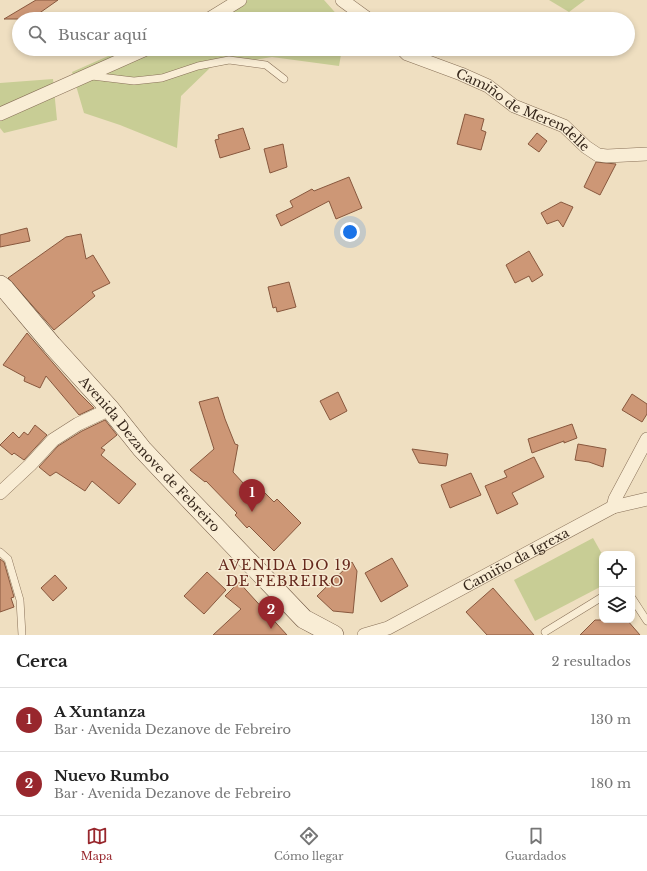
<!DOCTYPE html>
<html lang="es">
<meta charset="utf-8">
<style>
:root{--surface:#fff;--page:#f2f2f2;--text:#222;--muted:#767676;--line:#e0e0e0;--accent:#98272d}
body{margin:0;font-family:"Libre Baskerville",serif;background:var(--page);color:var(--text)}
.controls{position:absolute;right:12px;bottom:12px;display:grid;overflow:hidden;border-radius:8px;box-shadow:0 2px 6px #0003}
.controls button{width:36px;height:36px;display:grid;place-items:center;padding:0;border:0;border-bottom:1px solid var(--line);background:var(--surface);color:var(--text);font:20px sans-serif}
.you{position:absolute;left:350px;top:232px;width:14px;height:14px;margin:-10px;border:3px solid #fff;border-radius:50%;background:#1a73e8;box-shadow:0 0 0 6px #1a73e833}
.badge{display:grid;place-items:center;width:26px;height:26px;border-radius:50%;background:var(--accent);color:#fff;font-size:13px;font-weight:700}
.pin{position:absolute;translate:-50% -33px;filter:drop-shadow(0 1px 2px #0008)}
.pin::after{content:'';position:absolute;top:21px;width:14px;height:12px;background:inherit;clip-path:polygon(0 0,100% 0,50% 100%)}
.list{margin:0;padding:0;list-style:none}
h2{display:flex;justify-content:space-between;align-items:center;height:52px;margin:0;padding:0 16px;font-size:17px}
h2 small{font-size:13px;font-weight:400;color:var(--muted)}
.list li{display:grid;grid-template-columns:26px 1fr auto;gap:12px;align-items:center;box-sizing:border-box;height:64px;padding:0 16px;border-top:1px solid var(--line)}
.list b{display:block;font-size:15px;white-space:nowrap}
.list p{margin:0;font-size:13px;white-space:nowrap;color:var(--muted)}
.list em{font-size:13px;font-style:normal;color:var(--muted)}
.icon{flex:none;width:22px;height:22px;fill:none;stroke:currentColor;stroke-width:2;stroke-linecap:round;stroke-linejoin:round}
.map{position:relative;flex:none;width:647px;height:635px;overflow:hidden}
.search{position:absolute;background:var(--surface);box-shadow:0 2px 6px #0003;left:12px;right:12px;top:12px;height:44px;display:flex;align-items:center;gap:10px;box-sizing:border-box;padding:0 14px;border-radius:22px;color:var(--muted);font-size:15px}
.sheet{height:180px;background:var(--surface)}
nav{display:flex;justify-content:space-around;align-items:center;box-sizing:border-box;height:56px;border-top:1px solid var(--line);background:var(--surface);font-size:11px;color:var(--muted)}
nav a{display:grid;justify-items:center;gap:2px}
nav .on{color:var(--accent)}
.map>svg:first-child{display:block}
.green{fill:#c8cd95}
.building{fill:#cd9776;stroke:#88583e}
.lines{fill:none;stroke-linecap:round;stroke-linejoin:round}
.service-casing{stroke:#887058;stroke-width:8}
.minor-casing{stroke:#887058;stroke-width:14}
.secondary-casing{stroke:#6a513c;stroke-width:20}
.service{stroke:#f9edd5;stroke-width:7}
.minor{stroke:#f9edd5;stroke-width:13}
.secondary{stroke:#f9edd5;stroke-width:19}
.labels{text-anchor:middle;stroke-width:3;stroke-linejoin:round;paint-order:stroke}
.street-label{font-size:13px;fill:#38291d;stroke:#f6ead1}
.neighbourhood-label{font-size:14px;letter-spacing:1px;fill:#65281c;stroke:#f6ead1}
</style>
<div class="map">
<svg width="647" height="635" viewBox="0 0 647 635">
<rect width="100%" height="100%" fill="#efdfc1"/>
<g class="green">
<path d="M 227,0 L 324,0 L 341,19 L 192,19 L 208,12 Z"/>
<path d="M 549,0 L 585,0 L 569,12 Z"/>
<path d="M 124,49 L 342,49 L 339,66 L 272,57 L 211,67 L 181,96 L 177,148 L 120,125 L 84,113 L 72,72 Z"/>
<path d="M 53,79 L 57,120 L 4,133 L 0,128 L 0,83 Z"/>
<path d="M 593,538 L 602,554 L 602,586 L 535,621 L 514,580 Z"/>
</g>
<g class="building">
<path d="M 36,0 L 58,0 L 31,19 L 4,19 Z"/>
<path d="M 465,114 L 484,119 L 481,130 L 486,132 L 481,150 L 457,144 Z"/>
<path d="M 243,128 L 250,149 L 220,158 L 215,140 L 219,139 L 218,135 Z"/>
<path d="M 537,133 L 547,141 L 539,152 L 528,144 Z"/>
<path d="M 283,144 L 287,167 L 270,173 L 264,149 Z"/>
<path d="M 596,162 L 616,164 L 600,195 L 584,187 Z"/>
<path d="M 349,177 L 362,208 L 336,219 L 329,201 L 281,226 L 276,215 L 293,207 L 290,201 L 312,189 L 314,191 Z"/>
<path d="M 561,202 L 573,207 L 563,227 L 558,220 L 547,224 L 541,213 Z"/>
<path d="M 27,228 L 30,241 L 0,247 L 0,235 Z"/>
<path d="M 81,234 L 86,259 L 93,255 L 110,283 L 92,292 L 95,296 L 54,330 L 8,278 L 66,237 Z"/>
<path d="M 529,251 L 543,275 L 532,282 L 529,276 L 515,283 L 506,265 Z"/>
<path d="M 289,282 L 296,307 L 277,312 L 276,307 L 273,308 L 268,287 Z"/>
<path d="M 27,333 L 79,393 L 94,408 L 79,415 L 46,376 L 40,388 L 24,381 L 25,377 L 3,365 Z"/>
<path d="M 338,392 L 347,411 L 330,420 L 320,401 Z"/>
<path d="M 632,394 L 647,404 L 647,414 L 642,422 L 622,410 Z"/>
<path d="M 218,397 L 225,419 L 235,444 L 238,445 L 233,472 L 255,496 L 262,490 L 274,502 L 277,499 L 301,523 L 274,551 L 249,526 L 247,528 L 235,515 L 237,513 L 206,481 L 205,482 L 190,470 L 214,449 L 199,402 Z"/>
<path d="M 105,420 L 117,435 L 101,448 L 105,450 L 101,455 L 136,484 L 119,504 L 92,481 L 85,491 L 56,472 L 50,476 L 39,467 L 58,446 L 82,431 Z"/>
<path d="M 572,424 L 577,438 L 564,443 L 564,441 L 532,453 L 528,439 Z"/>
<path d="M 35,425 L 47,435 L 24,460 L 14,453 L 12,455 L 0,445 L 13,432 L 19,438 L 24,432 L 28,435 Z"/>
<path d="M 578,444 L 606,449 L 603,467 L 589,462 L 575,460 Z"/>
<path d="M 412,449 L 448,454 L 446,466 L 419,463 Z"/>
<path d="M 534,457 L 544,477 L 512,493 L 518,504 L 497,514 L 485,486 L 507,477 L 504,471 Z"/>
<path d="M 471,473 L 481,495 L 450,508 L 441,485 Z"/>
<path d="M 392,558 L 408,586 L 381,602 L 365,573 Z"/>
<path d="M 0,559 L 4,562 L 14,597 L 11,598 L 14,607 L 0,612 Z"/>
<path d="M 352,562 L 357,571 L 353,613 L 333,611 L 317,596 Z"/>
<path d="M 207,572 L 226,590 L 204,614 L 184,596 Z"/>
<path d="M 55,575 L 67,588 L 53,601 L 41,588 Z"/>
<path d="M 239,582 L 246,590 L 287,635 L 213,635 L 241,609 L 225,596 Z"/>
<path d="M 493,588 L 534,635 L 487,635 L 466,612 Z"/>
<path d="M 595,620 L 627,620 L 640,635 L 580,635 Z"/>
</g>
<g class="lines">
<defs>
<g id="service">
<path d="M 92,76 L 134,81 L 162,78 L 198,66 L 229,60 L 266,65 L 284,79"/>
<path d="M 0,552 L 8,559 L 20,600 L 22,635"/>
<path d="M 632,598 L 647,621"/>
<path d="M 545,632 L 602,597"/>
</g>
<g id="minor">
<path d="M 342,0 L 368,19"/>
<path d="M 209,19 L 240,0"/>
<path id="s1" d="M 402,49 L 407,54 L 461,74 L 488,86 L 514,106 L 564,126 L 586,147 L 598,155 L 607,156 L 647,154"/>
<path d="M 0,114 L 146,49"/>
<path d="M 0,493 L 30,465 L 53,440 L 78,424 L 110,409"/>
<path d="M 613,507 L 615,499 L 647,439"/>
<path id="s2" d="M 364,635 L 388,628 L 401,621 L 613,507 L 647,499"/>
</g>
<g id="secondary">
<path id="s3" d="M 0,285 L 5,289 L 52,345 L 110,409 L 142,449 L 190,500 L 304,619 L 334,635"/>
</g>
</defs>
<use href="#service" class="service-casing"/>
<use href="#minor" class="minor-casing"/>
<use href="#secondary" class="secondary-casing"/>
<use href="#service" class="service"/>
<use href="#minor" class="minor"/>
<use href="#secondary" class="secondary"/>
</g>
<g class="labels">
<g class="street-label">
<text dy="5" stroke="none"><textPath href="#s1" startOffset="137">Camiño de Merendelle</textPath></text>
<text dy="5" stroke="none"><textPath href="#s3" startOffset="226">Avenida Dezanove de Febreiro</textPath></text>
<text dy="5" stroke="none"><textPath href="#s2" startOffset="170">Camiño da Igrexa</textPath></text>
</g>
<g class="neighbourhood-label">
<text x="285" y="570">AVENIDA DO 19<tspan x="285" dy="16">DE FEBREIRO</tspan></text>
</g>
</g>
</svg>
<div class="controls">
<button><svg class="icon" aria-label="locate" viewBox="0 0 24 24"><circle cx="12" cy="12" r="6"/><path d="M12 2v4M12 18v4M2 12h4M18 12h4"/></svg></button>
<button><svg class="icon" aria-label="layers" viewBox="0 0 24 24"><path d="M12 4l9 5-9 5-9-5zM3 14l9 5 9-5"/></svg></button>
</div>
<div class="you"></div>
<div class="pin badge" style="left:252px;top:512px">1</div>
<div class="pin badge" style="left:271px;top:629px">2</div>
<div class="search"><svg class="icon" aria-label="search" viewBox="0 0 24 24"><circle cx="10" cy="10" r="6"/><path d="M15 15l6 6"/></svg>Buscar aquí</div>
</div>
<section class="sheet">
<h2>Cerca<small>2 resultados</small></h2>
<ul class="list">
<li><span class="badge">1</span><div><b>A Xuntanza</b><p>Bar · Avenida Dezanove de Febreiro</p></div><em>130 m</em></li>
<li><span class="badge">2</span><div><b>Nuevo Rumbo</b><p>Bar · Avenida Dezanove de Febreiro</p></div><em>180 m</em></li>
</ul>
</section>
<nav>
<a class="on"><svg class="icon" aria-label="map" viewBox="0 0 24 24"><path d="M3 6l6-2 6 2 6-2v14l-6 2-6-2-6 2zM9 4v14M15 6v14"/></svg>Mapa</a>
<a><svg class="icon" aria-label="directions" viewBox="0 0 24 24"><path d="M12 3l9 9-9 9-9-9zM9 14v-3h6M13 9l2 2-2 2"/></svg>Cómo llegar</a>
<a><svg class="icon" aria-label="saved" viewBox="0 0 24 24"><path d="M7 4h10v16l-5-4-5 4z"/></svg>Guardados</a>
</nav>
